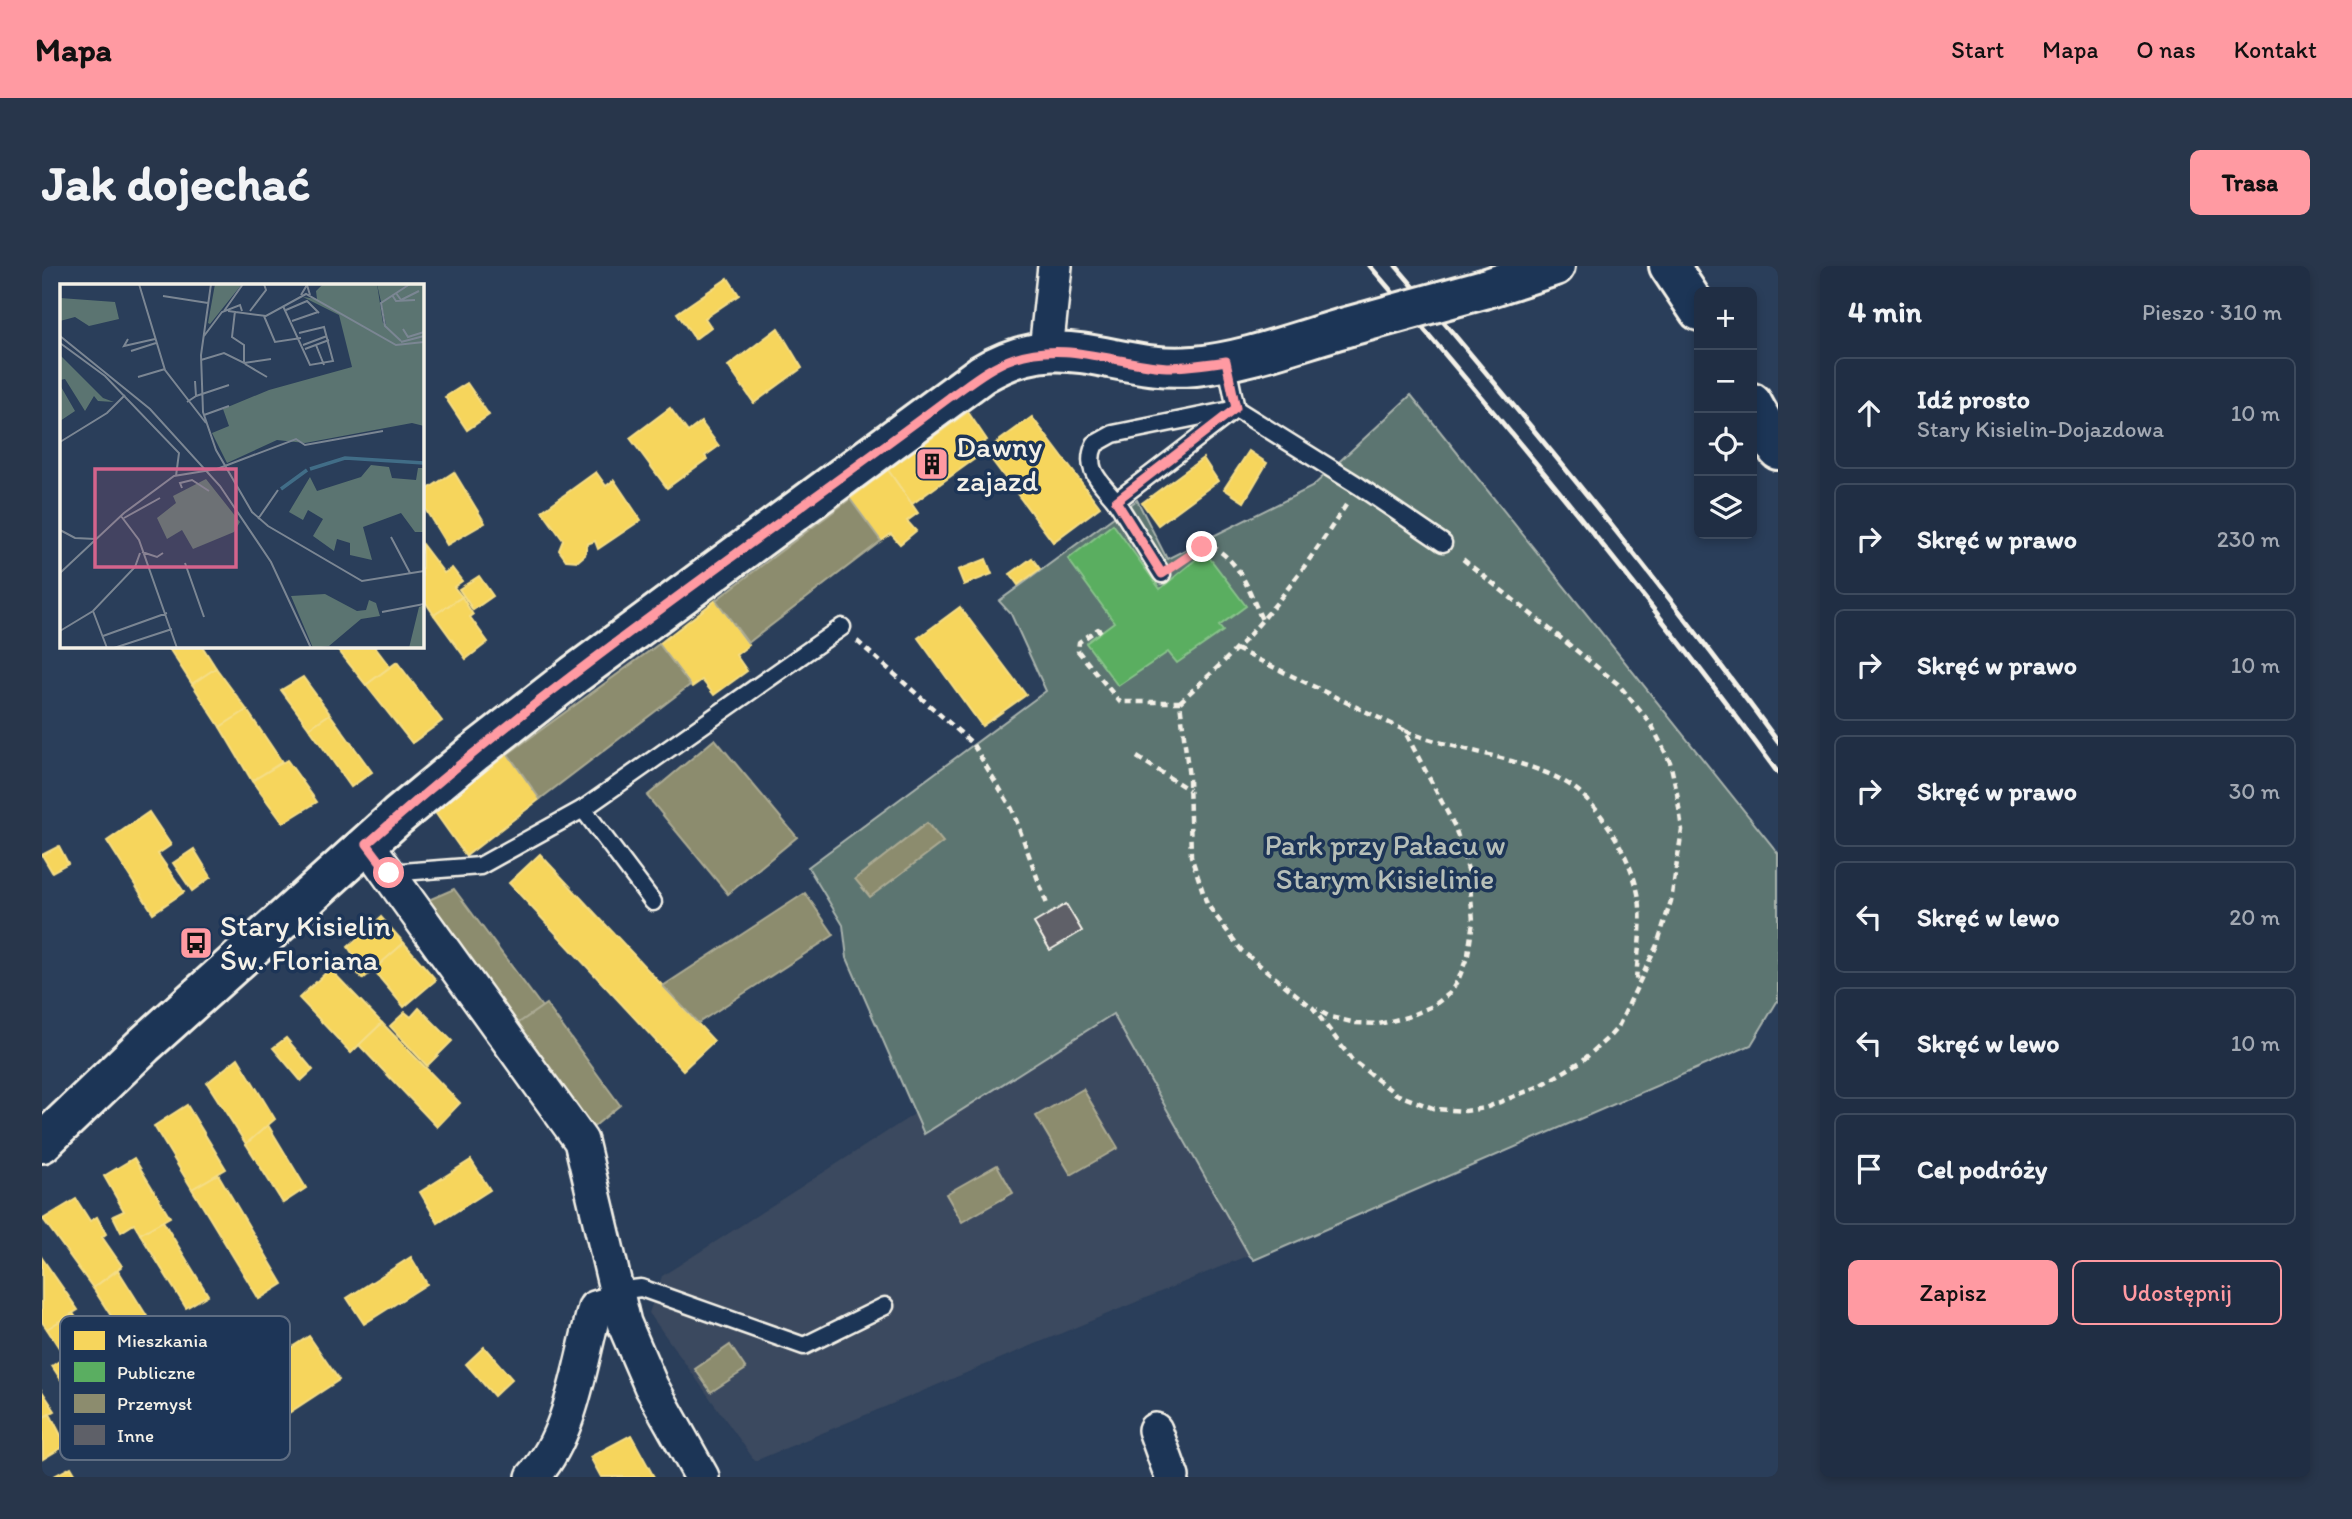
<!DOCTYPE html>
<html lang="pl">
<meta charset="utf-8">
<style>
:root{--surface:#202e44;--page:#28364b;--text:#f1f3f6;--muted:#a2a8b2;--line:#3d4a5d;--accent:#ff9aa2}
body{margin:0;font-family:Itim,sans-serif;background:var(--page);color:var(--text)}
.controls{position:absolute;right:21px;top:21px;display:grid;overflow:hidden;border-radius:10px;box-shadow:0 4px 10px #0003}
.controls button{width:63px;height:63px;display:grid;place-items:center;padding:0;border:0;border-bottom:2px solid var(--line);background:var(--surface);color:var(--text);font:35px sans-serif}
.stop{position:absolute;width:21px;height:21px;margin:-16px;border:5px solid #ff9aa2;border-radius:50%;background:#fff}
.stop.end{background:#ff9aa2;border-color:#fff;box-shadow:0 2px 7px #0008}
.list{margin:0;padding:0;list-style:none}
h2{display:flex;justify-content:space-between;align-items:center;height:91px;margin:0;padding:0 28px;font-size:30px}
h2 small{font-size:23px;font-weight:400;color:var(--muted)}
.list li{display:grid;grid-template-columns:46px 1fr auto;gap:21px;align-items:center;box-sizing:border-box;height:112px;margin:0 14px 14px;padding:0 14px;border:2px solid var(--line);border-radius:10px}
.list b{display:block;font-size:26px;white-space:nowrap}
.list p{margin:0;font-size:23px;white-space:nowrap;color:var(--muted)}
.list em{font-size:23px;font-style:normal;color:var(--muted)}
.actions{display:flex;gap:14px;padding:21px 28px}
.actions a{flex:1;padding:16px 0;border:2px solid var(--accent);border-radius:10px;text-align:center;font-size:24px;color:var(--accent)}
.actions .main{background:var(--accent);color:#111}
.icon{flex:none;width:38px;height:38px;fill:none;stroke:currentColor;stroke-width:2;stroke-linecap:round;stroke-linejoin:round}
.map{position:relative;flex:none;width:1736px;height:1211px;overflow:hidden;border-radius:10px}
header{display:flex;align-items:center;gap:42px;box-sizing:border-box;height:98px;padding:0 35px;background:var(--accent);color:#111}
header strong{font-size:33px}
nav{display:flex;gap:38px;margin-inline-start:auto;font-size:24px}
.intro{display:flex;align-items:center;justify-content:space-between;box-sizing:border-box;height:168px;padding:0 42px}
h1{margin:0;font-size:49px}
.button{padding:18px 32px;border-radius:10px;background:var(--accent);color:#111;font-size:24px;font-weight:700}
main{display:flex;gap:42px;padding:0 42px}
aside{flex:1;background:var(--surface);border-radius:10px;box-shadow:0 4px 10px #0003}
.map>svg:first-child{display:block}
.built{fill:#3a485e}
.park{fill:#5b7471;stroke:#a8b2ac;stroke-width:2}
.homes{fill:#f6d55c;stroke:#f5dd86;stroke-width:2}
.public{fill:#5aae61;stroke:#88c28a;stroke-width:2}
.industry{fill:#8c8c6e;stroke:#abaa93;stroke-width:2}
.building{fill:#5e6068;stroke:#f4f1e8;stroke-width:2}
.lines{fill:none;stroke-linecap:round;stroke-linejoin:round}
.lane-casing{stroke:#f4f1e8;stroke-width:21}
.street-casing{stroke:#f4f1e8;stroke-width:38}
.secondary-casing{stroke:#f4f1e8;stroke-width:44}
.path{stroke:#f4f1e8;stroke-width:4.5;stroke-dasharray:7 5;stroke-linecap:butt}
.lane{stroke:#1d3557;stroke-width:16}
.street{stroke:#1d3557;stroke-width:33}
.secondary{stroke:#1d3557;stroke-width:38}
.rail{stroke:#f4f1e8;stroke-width:5}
.secondary-bridge-casing{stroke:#f4f1e8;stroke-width:44;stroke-linecap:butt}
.secondary-bridge{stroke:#1d3557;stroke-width:38}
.route{stroke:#ff9aa2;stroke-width:9}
.labels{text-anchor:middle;stroke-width:7;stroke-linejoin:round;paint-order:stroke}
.poi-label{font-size:30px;fill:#f4f1e8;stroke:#1d3557;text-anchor:start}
.park-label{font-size:30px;fill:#b7bfb8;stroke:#1d3557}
.inset-river{fill:none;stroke:#416d87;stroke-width:3.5}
.inset-road{fill:none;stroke:#7b8693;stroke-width:2}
.view{fill:#d4648c;fill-opacity:0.15;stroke:#d4648c;stroke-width:3.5}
.inset-edge{fill:none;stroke:#f4f1e8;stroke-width:3.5}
.key{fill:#1d3557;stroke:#5e6d82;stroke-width:2}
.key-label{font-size:19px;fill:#f4f1e8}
</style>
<header>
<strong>Mapa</strong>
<nav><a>Start</a><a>Mapa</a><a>O nas</a><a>Kontakt</a></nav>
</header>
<div class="intro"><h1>Jak dojechać</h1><a class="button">Trasa</a></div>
<main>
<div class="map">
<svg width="1736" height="1211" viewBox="0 0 1736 1211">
<rect width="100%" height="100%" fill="#2a3e5a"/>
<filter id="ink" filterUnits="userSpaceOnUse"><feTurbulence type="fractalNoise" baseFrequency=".0143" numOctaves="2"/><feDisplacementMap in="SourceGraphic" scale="14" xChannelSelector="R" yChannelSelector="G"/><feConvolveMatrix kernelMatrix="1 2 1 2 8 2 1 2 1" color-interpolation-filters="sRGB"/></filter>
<g filter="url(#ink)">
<path class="built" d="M 1071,748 L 1207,989 L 713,1195 L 607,1047 L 620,1010 L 874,847 L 883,868 Z"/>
<path class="park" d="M 1369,129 L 1736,587 L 1736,734 L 1709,779 L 1212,994 L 1207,989 L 1071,748 L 882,868 L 805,692 L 801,659 L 766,601 L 1004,425 L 969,348 L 957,335 L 1095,234 L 1125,293 L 1270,221 Z"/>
<g class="homes">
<path d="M 686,12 L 697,29 L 663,52 L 669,61 L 653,73 L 635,47 Z"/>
<path d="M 736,62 L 760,102 L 712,137 L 686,100 Z"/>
<path d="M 425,117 L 447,149 L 425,164 L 403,131 Z"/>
<path d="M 628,142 L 646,166 L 659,156 L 677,180 L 663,190 L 665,193 L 625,222 L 588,172 Z"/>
<path d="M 926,146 L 945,174 L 929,185 L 934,192 L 870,238 L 846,204 Z"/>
<path d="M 990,151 L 1058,241 L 1011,276 L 943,185 Z"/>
<path d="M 1207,185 L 1225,197 L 1202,236 L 1182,223 Z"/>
<path d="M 1161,192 L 1176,215 L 1116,259 L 1100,237 Z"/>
<path d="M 846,204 L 876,247 L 865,255 L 874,265 L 858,278 L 849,268 L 839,275 L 808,233 Z"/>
<path d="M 412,206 L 443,257 L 405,279 L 380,238 L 380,227 Z"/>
<path d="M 554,206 L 564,220 L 572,214 L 599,254 L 556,283 L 553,275 L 545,278 L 543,289 L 536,295 L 524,294 L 517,284 L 521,274 L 500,245 Z"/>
<path d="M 380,278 L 402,307 L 410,302 L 420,315 L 412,321 L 420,331 L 392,349 L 380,331 Z"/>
<path d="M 990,292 L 998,303 L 976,319 L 968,308 Z"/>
<path d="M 944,293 L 950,308 L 922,319 L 916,304 Z"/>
<path d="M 437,310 L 451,330 L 431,344 L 417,323 Z"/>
<path d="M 420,331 L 431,349 L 428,351 L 446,376 L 424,393 L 392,349 Z"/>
<path d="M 674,334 L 707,379 L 694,389 L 705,405 L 672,429 L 660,414 L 650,421 L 617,378 Z"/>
<path d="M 918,341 L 984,429 L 940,460 L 876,372 Z"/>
<path d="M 128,380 L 160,380 L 174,402 L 150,418 L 126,381 Z"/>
<path d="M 293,380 L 332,380 L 348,401 L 324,419 Z"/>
<path d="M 355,396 L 400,455 L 370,477 L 324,419 Z"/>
<path d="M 174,402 L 205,444 L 178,461 L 150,418 Z"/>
<path d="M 261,411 L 288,448 L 267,462 L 239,424 Z"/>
<path d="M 205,444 L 240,496 L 210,515 L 178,461 Z"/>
<path d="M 288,448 L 330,506 L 309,521 L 267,462 Z"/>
<path d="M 466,488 L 498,533 L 424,590 L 392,545 Z"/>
<path d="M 245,494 L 275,536 L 241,557 L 210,515 Z"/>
<path d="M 107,546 L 129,579 L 116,588 L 142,626 L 111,647 L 65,575 Z"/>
<path d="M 17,580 L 26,597 L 10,606 L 0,589 Z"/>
<path d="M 152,583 L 169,611 L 150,625 L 131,597 Z"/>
<path d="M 498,588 L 672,775 L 641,804 L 467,617 Z"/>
<path d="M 339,651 L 362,677 L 321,713 L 306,697 L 312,690 L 306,681 Z"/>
<path d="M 155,670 L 160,677 L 149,686 L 144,679 Z"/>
<path d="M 362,677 L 394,714 L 362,741 L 331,704 Z"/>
<path d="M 288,703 L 340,757 L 309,787 L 257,732 Z"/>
<path d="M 377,742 L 410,775 L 385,800 L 348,760 L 363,746 L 369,751 Z"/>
<path d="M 340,757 L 418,837 L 395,861 L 317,779 Z"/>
<path d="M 244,772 L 271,804 L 259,815 L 231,782 Z"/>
<path d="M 196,792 L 233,853 L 204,878 L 165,817 Z"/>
<path d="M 145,839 L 184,903 L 150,923 L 112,860 Z"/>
<path d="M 226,859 L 264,922 L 241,937 L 204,878 Z"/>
<path d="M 92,892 L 128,951 L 98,968 L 92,958 L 79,966 L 71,950 L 82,945 L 62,910 Z"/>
<path d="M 429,894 L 448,924 L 396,957 L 378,926 Z"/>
<path d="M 176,908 L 241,1018 L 217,1033 L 150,923 Z"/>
<path d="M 34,933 L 48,955 L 55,951 L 64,968 L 60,971 L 80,1000 L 51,1022 L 1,953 Z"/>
<path d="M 121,955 L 166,1029 L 144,1042 L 98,968 Z"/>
<path d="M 369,991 L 385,1018 L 322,1058 L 305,1032 Z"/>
<path d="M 0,992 L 36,1044 L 5,1063 L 0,1056 Z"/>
<path d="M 76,1004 L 135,1098 L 111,1115 L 51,1022 Z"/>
<path d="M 31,1047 L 84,1130 L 59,1146 L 38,1114 L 25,1123 L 10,1100 L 23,1091 L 5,1063 Z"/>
<path d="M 267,1070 L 297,1114 L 236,1154 L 208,1108 Z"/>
<path d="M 442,1081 L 470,1113 L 452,1130 L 424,1098 Z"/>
<path d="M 0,1125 L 13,1145 L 0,1152 Z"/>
<path d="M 8,1148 L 24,1179 L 1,1193 L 0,1152 Z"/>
<path d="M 589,1169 L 612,1211 L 559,1211 L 548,1191 Z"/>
<path d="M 29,1201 L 35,1211 L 12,1211 L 12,1210 Z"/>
</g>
<path class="public" d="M 1071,258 L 1118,323 L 1163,286 L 1204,340 L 1177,360 L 1181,365 L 1135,397 L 1126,386 L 1076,420 L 1044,377 L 1072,356 L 1026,293 Z"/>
<g class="industry">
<path d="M 808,233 L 839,275 L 706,377 L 674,334 Z"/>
<path d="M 617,378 L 648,419 L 498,533 L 466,488 Z"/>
<path d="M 673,473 L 755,571 L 686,628 L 605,530 Z"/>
<path d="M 885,557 L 901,576 L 828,631 L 813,613 Z"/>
<path d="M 412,623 L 500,741 L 471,761 L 382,636 Z"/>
<path d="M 763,627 L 792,669 L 656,757 L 621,720 Z"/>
<path d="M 504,738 L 578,839 L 549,863 L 471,761 Z"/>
<path d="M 1041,823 L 1076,882 L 1029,909 L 994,850 Z"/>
<path d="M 955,899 L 971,927 L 920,956 L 904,928 Z"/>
<path d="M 688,1079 L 704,1103 L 669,1126 L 653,1103 Z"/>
</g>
<path class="building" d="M 1024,638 L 1040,665 L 1008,684 L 992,657 Z"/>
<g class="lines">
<defs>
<g id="lane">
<path d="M 1074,235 C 1059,216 1041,204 1053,178 L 1071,168 L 1194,143 L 1317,220 L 1401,277"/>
<path d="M 1120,308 L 1074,235 L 1194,143 L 1184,95"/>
<path d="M 541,543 L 611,636"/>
<path d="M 347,607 L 438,600 L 541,543 L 800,361"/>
<path d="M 574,1025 L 599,1022 L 762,1080 L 843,1040"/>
</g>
<g id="street">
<path d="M 1004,85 L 1013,0"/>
<path d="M 325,578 L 539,875 L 582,1057 L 609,1120 L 660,1211"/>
<path d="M 1113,1164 L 1130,1211"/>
<path d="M 491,1211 C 530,1169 538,1096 553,1042 L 576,1035"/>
</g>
<g id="secondary">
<path d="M 1627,0 L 1657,45"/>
<path d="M 1442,23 L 1513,0"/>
<path d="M 1710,137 L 1736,184"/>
<path d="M 0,877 L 102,779 L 254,642 L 356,550 L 433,486 L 532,409 L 940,108 C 1023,58 1071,108 1153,100 C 1205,95 1258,74 1308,60"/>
</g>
</defs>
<use href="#lane" class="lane-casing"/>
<use href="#street" class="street-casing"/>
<use href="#secondary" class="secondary-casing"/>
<g class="path">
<path d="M 1304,239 C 1271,290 1236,340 1193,384 C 1176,402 1157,418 1138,436 L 1147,512 L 1149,590 L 1165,638 L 1200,685 L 1271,742 L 1310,794 L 1354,828 L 1393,843 L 1423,845 L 1443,842 L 1498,820 L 1540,795 L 1568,770 L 1576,761 L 1615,679 L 1629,635 L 1640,564 L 1635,527 L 1628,496 L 1609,458 L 1576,418 L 1418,291"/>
<path d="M 1138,296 L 1160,281 L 1168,279 C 1200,297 1206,323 1220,354"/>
<path d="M 1059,366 L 1056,363 L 1037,376 L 1036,385 L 1078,436 L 1138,436"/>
<path d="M 815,375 L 930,477 L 970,543 L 1006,641"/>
<path d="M 1194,383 L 1362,464 L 1413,561 L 1427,607 L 1431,655 L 1426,689 L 1417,712 L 1408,727 L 1391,740 L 1365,751 L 1337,758 L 1314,757 L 1288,751 L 1274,743"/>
<path d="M 1363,465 C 1402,480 1443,486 1482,499 C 1499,504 1521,513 1535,524 C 1565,549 1595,602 1598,641 C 1600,665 1595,692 1594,716"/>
<path d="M 1095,491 L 1147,524"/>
</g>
<use href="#lane" class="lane"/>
<use href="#street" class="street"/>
<use href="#secondary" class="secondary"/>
<g class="rail">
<path d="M 1328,0 C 1469,165 1608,332 1736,507"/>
<path d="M 1354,0 C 1486,155 1615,311 1736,476"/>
</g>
<defs>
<path id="secondary-bridge" d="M 1308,60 L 1442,23"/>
</defs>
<use href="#secondary-bridge" class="secondary-bridge-casing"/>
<use href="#secondary-bridge" class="secondary-bridge"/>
</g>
</g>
<g class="lines" filter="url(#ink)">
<path class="route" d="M 347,607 L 325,578 C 507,415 712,278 908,131 C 928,117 948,100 972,92 C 1024,74 1073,98 1125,101 C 1145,101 1165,98 1184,95 L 1194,142 L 1074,235 L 1120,308 L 1160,281"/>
</g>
<defs>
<symbol id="building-square" viewBox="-11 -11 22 22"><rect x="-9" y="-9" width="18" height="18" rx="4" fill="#ff9aa2" stroke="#1d3557"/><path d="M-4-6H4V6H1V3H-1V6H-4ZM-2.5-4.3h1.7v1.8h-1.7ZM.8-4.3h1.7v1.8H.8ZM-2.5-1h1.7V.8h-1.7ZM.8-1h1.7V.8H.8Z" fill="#111"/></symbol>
<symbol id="bus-square" viewBox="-11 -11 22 22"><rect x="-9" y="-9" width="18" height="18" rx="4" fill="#ff9aa2" stroke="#1d3557"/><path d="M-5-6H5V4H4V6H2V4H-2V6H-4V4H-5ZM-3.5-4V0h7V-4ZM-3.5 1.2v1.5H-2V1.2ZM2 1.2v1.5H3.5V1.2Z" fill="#111"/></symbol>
</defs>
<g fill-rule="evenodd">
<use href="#building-square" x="871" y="179" width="38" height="38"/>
<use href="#bus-square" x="135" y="658" width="38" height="38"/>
</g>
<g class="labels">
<g class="poi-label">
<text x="914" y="191">Dawny<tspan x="914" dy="34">zajazd</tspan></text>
<text x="178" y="670">Stary Kisielin<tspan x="178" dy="34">Św. Floriana</tspan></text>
</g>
<g class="park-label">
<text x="1343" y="589">Park przy Pałacu w<tspan x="1343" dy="34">Starym Kisielinie</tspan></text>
</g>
</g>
<g transform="translate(18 18)">
<rect width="364" height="364" fill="#2a3e5a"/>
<path d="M 155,0 L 182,0 L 150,40 L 148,39 ZM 263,0 L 317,0 L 323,39 L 364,57 L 364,142 L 352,139 L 245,159 L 217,156 L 167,179 L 152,149 L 169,142 L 163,125 L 209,106 L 292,83 L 279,31 L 243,13 L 257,15 L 256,7 ZM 0,14 L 55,18 L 59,35 L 29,42 L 15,33 L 0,37 ZM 0,71 L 43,114 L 54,118 L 38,117 L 34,112 L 25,127 L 5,95 L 0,96 ZM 0,101 L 15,127 L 0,137 ZM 311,181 L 329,183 L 332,194 L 356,196 L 358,184 L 364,184 L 364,248 L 355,248 L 341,229 L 303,243 L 312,276 L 290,271 L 290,259 L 277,255 L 274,267 L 253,252 L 263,235 L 248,226 L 243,236 L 229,228 L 250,193 L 257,207 L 301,193 ZM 265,310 L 297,327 L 306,326 L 309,316 L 316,319 L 320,332 L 301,335 L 269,362 L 253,364 L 231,312 ZM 364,321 L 364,364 L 349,364 L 359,323 Z" fill="#5b7471"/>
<path d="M 317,0 L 364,0 L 364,57 L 345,61 L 329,54 ZM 146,195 L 180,238 L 174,248 L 133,265 L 122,246 L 107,255 L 97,234 L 116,219 L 113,212 Z" fill="#5b7471"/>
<path class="inset-river" d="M 250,185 L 285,174 L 364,179M 221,205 L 247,186"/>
<path class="inset-road" d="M 79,0 L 105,86 L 146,139M 151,0 L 141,71 L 143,128 L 156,166 L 192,228 L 208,242 L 302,297 L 364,287M 336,9 L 341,16 L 359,7M 241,11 L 247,1 L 250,11M 332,11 L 336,17 L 355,16M 103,12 L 148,19M 223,22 L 250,81 L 273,77 L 264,43 L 239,49M 226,26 L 247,17 L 259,29M 164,27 L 183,0M 168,27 L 206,32 L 246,10 L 336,61 L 364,58M 190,27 L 206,6 L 204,0M 204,32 L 215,58 L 241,54M 232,37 L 258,28M 343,45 L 348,53 L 364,48M 0,52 L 90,125 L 160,202 L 211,278 L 251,364M 144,52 L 162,28 L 180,21 L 182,27M 68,55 L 64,62 L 95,55M 341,57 L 325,42 L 321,19 L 350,0M 341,58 L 364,52M 0,59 L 45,92 L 119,169 L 116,192M 243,61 L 267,52M 256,61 L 264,81M 245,65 L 269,56M 71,67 L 96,59M 141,76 L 164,69 L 184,79 L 184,61 L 172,53 L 175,27M 184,79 L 211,75M 185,80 L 207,93M 78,93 L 105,85M 136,112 L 169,101M 127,118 L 136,112 L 135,97M 144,131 L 169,122M 0,158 L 47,129 L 65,111M 122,204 L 120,199 L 132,196 L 149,207M 61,232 L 79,256 L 117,364M 64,234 L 100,214M 198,235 L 218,206M 0,246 L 15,254 L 36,255M 331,253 L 350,289M 82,268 L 97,273 L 103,269M 125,279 L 144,333M 0,289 L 64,229 L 114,192 L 157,185 L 236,155 L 245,161 L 323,147M 33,327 L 47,364M 322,328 L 364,320M 0,347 L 33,327 L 75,283 L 80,269M 43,352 L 107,329M 54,364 L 112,345"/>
<path class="view" d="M 35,185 L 176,185 L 176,283 L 35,283 Z"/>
<rect width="364" height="364" class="inset-edge"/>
</g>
<rect x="18" y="1050" width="230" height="144" rx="10" class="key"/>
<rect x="32" y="1065" width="31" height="19" fill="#f6d55c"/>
<rect x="32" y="1096" width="31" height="20" fill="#5aae61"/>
<rect x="32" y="1128" width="31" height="19" fill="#8c8c6e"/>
<rect x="32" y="1159" width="31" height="20" fill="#5e6068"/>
<g class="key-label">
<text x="75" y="1081">Mieszkania</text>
<text x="75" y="1113">Publiczne</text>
<text x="75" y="1144">Przemysł</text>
<text x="75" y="1176">Inne</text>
</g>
</svg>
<div class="controls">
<button>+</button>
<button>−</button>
<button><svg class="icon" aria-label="locate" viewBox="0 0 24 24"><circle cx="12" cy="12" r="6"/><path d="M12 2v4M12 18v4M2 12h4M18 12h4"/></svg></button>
<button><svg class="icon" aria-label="layers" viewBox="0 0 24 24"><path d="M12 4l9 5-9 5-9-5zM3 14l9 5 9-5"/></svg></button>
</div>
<div class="stop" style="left:347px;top:607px"></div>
<div class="stop end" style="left:1160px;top:281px"></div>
</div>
<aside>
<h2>4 min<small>Pieszo · 310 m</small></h2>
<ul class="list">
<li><svg class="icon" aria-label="ahead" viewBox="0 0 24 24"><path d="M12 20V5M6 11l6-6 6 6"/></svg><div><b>Idź prosto</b><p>Stary Kisielin-Dojazdowa</p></div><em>10 m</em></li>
<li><svg class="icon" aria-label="right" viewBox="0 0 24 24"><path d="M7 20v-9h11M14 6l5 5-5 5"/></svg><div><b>Skręć w prawo</b></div><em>230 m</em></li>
<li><svg class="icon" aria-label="right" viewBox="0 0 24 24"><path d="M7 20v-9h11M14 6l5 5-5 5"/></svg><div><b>Skręć w prawo</b></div><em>10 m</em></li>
<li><svg class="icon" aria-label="right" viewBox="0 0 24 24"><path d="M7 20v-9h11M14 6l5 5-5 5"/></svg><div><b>Skręć w prawo</b></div><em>30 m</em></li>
<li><svg class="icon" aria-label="left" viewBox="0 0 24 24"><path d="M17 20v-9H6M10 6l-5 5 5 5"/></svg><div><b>Skręć w lewo</b></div><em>20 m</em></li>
<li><svg class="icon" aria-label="left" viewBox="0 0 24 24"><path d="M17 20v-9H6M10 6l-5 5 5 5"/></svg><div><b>Skręć w lewo</b></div><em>10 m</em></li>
<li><svg class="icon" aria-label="arrive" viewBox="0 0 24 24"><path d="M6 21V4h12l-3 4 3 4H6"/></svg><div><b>Cel podróży</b></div></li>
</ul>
<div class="actions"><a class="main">Zapisz</a><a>Udostępnij</a></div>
</aside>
</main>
